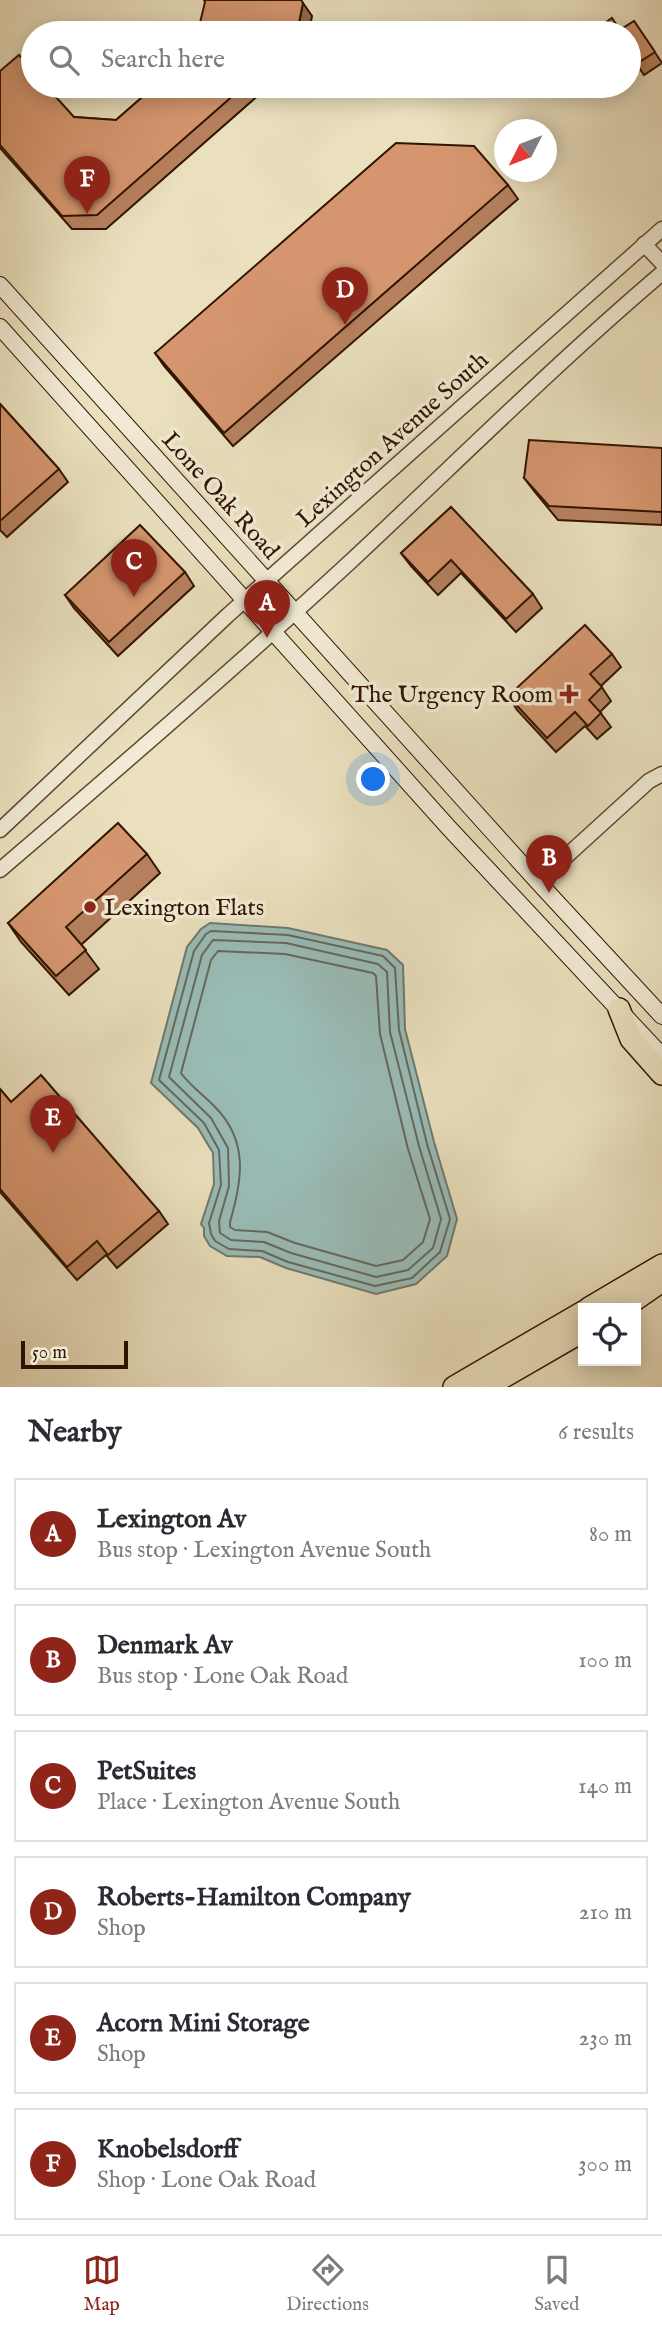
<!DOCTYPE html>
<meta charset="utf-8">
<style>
:root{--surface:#fff;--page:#f2f2f3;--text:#2b2b33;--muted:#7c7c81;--line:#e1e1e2;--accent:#8f2418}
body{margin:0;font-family:"IM FELL English",serif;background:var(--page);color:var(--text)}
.controls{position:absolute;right:21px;bottom:21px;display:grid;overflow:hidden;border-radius:0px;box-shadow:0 4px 18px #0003}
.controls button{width:63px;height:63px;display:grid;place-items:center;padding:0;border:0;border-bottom:2px solid var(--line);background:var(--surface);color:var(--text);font:35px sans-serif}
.compass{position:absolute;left:494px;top:119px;width:63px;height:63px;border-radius:50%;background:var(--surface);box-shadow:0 4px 18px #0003;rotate:228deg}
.scale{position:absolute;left:21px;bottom:18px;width:107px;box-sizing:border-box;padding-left:7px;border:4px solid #311400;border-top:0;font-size:19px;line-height:24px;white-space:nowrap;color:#311400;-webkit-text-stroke:5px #f1ebd5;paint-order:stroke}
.you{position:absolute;left:374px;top:780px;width:24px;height:24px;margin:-18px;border:5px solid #fff;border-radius:50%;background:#1a73e8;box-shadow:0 0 0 10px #1a73e833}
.badge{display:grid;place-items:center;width:46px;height:46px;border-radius:50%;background:var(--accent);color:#fff;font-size:23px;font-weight:700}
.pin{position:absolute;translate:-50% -58px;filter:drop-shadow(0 2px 4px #0008)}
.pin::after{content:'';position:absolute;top:37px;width:24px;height:21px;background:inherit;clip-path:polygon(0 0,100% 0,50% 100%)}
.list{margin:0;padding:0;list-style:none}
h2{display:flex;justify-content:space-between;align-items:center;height:91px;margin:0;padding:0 28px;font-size:30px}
h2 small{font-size:23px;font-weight:400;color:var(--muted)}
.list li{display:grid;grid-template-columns:46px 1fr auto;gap:21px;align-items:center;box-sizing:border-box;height:112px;margin:0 14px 14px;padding:0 14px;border:2px solid var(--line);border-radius:0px}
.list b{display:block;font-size:26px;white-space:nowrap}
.list p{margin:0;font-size:23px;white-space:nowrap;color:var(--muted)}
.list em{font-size:23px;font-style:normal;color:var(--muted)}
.icon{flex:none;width:38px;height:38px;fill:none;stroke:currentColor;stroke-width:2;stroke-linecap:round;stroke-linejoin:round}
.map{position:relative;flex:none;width:662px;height:1387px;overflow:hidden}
.search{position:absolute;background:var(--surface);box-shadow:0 4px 18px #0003;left:21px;right:21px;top:21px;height:77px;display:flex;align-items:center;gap:18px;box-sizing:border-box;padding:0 24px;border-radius:38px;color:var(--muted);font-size:26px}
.sheet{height:847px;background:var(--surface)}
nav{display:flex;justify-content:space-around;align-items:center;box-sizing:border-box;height:98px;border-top:2px solid var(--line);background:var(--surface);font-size:19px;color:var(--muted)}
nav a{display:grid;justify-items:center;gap:4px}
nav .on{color:var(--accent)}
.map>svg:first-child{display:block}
.water{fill:#99bcb7;stroke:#6f796e;stroke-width:2}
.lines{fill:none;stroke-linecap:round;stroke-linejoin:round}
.shore{stroke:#65685c;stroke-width:2}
.tertiary-casing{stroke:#5f4730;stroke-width:17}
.secondary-casing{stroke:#311400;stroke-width:18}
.motorway-casing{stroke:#311400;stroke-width:24}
.tertiary{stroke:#f1ebd5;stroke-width:14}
.secondary{stroke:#f1ebd5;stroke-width:16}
.motorway{stroke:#eae0be;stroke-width:21}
.wall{fill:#b7815f;stroke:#311400;stroke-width:2}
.shaded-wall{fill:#95694e;stroke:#311400;stroke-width:2}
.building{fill:#d5966f;stroke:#311400;stroke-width:2}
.poi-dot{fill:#8f2418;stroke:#f1ebd5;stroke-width:2.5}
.labels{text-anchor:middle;stroke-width:7;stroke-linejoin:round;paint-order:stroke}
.street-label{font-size:24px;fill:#311400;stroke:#f1ebd5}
.poi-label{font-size:24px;fill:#311400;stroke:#f1ebd5;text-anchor:end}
</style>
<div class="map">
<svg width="662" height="1387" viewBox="0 0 662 1387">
<rect width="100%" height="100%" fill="#eae0be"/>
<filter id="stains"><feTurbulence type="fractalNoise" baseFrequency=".00286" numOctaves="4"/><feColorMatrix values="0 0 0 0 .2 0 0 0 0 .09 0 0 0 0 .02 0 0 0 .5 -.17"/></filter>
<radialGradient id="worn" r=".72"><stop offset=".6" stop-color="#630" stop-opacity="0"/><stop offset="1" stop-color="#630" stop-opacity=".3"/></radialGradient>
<path class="water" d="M 210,923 L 288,928 L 387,950 L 403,965 L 405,1029 L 434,1142 L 457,1219 L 447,1256 L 416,1284 L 376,1294 L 286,1268 L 260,1257 L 227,1256 L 210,1246 L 204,1236 L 204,1228 L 201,1224 L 214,1184 L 213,1153 L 198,1128 L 151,1083 L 187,947 L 201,929 Z"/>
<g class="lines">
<g class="shore">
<path d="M 211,931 L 288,935 L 383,956 L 395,968 L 399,1030 L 427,1144 L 450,1219 L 440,1252 L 412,1278 L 375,1286 L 288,1262 L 262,1251 L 229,1249 L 215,1241 L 211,1234 L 209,1223 L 221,1185 L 219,1150 L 204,1123 L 159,1080 L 194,951 L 206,934 Z"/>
<path d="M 213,940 L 286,943 L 378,964 L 387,972 L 390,1032 L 419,1146 L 441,1219 L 433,1248 L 408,1270 L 376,1277 L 291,1253 L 264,1242 L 231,1240 L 220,1233 L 219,1221 L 229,1186 L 228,1148 L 211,1118 L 169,1077 L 202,955 Z"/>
<path d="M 218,951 L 285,954 L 373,973 L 376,976 L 380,1034 L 408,1149 L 430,1219 L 423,1242 L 403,1260 L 376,1266 L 295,1243 L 267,1232 L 235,1230 L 230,1227 L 230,1222 C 242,1181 249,1142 216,1108 C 205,1096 190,1086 181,1073 L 211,960 Z"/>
</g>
<defs>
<g id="tertiary">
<path d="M 644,244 L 662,263"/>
<path d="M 0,830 L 228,615 L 662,229"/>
<path d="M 0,870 C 118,769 236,667 350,562 C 454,465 554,365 662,273"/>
<path d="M 538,882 L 649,781 L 662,774"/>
</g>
<g id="secondary">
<path d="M 0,285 L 538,882 L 662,1016"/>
<path d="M 0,327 L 449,828 L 662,1056"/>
</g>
<g id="motorway">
<path d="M 619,1009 L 631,1039 L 662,1074"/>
<path d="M 589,1308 L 662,1265"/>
<path d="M 623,1308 L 662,1281"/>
<path d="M 454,1387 L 583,1312"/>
<path d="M 486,1387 L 583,1331"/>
</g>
</defs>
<use href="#tertiary" class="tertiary-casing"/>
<use href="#secondary" class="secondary-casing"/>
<use href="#motorway" class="motorway-casing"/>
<use href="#tertiary" class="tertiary"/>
<use href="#secondary" class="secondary"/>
<use href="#motorway" class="motorway"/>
</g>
<g class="wall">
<path d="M 634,21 L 662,63 L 644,75 L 630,54 L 629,54 L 629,33 L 620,30 Z"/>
<path d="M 0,71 L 74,117 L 116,120 L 155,86 L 269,86 L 106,229 L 72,229 L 0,148 Z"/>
<path d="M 508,185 L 518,199 L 233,446 L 164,366 L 155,353 Z"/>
<path d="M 0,404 L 59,469 L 68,482 L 7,537 L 0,530 Z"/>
<path d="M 662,448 L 662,525 L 558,520 L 534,491 L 524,478 Z"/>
<path d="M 451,507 L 533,594 L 542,608 L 516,632 L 461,573 L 438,595 L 411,566 L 401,553 Z"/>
<path d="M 185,572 L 194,586 L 118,656 L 74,608 L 65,595 Z"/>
<path d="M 612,654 L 621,667 L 601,686 L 611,701 L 600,712 L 611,727 L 597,739 L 585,726 L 556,752 L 517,710 L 508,696 Z"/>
<path d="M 147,854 L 160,873 L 81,945 L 99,969 L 69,995 L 21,942 L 8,923 Z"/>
<path d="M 0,1089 L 11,1102 L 159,1211 L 168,1224 L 117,1268 L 106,1255 L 77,1280 L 0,1192 Z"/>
</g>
<path class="shaded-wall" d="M 303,3 L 312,16 L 309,33 L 297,33 Z"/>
<g class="building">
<path d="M 204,0 L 301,0 L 303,3 L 297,33 L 199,33 L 199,27 L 205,2 Z"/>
<path d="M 612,18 L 620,30 L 634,21 L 655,52 L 636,64 L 629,52 L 629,33 L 601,33 L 598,28 Z"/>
<path d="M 19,55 L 33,71 L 33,86 L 46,86 L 74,117 L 116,120 L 155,86 L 244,86 L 97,215 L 62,216 L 0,145 L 0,71 Z"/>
<path d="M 396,143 L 474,146 L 508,185 L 224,433 L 155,353 Z"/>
<path d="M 0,404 L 59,469 L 0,521 Z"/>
<path d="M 529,440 L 662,448 L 662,512 L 549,506 L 524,478 Z"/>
<path d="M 451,507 L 533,594 L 506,619 L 451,560 L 428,582 L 401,553 Z"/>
<path d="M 140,525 L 185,572 L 109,642 L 65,595 Z"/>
<path d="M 585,625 L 612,654 L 590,674 L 602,687 L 589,700 L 601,713 L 588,726 L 575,712 L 547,738 L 508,696 Z"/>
<path d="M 118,823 L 147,854 L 66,927 L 86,950 L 56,976 L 8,923 Z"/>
<path d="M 41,1075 L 159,1211 L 108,1255 L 97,1241 L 67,1267 L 0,1189 L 0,1089 L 11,1102 Z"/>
</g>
<g class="poi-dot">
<path d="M565.5 683.5h7v7h7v7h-7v7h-7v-7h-7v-7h7z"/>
<circle cx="90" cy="907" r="7"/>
</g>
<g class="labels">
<g class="street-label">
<text transform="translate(392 439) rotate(-42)" y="8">Lexington Avenue South</text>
<text transform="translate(221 495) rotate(48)" y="8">Lone Oak Road</text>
</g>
<g class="poi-label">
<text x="553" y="702">The Urgency Room</text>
<text x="104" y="915" text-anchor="start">Lexington Flats</text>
</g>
</g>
<rect width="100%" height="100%" filter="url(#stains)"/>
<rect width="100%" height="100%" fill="url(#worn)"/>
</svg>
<div class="controls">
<button><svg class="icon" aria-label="locate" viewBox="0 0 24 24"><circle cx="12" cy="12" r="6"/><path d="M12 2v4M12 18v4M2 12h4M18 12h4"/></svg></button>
</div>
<svg class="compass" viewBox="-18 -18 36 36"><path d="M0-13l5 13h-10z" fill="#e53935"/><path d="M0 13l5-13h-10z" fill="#7c7c81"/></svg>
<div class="scale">50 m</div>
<div class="you"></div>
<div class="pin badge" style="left:267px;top:638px">A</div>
<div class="pin badge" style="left:549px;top:893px">B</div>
<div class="pin badge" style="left:134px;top:597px">C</div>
<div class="pin badge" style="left:345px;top:325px">D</div>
<div class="pin badge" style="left:53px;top:1153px">E</div>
<div class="pin badge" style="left:87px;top:214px">F</div>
<div class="search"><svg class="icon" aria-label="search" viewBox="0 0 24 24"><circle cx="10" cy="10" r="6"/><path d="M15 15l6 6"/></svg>Search here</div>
</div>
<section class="sheet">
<h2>Nearby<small>6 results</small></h2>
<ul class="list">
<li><span class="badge">A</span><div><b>Lexington Av</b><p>Bus stop · Lexington Avenue South</p></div><em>80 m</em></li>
<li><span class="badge">B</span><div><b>Denmark Av</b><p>Bus stop · Lone Oak Road</p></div><em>100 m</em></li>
<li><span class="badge">C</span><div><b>PetSuites</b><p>Place · Lexington Avenue South</p></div><em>140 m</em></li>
<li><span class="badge">D</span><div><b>Roberts-Hamilton Company</b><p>Shop</p></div><em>210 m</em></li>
<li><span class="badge">E</span><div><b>Acorn Mini Storage</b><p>Shop</p></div><em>230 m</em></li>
<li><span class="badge">F</span><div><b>Knobelsdorff</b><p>Shop · Lone Oak Road</p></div><em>300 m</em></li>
</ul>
</section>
<nav>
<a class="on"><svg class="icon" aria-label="map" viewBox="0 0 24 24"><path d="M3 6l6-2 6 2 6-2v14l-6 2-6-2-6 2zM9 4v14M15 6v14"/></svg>Map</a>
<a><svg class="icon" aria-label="directions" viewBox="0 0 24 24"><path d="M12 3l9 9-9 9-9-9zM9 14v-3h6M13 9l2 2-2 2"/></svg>Directions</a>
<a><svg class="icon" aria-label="saved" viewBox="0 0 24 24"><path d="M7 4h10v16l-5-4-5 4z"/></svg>Saved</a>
</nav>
